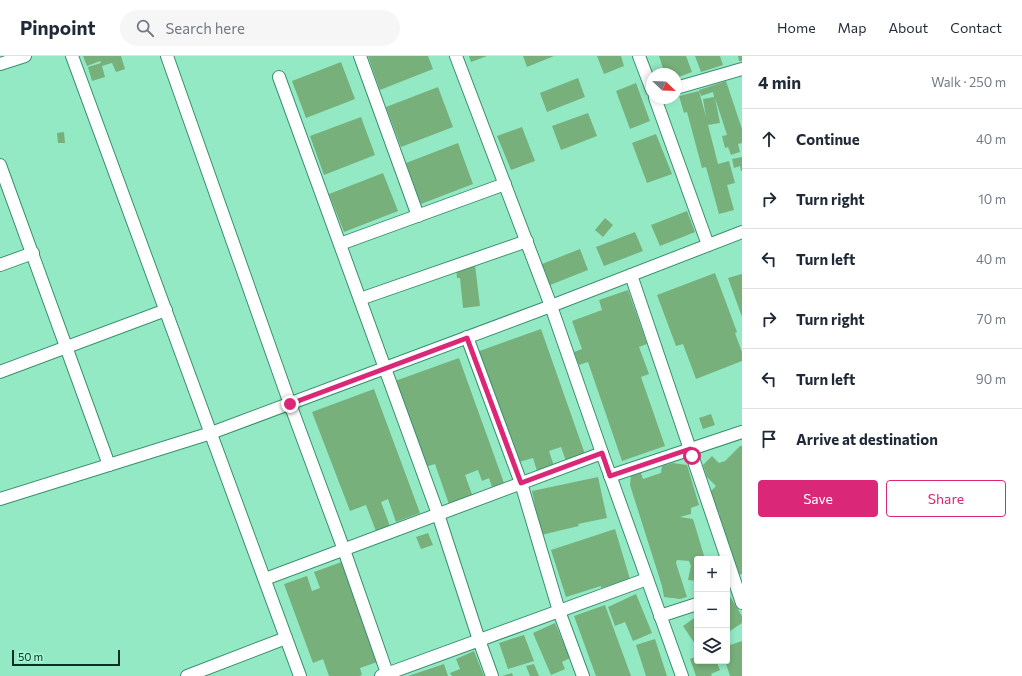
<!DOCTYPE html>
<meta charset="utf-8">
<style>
:root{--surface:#fff;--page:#f6f6f7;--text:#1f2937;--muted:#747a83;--line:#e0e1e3;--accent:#db2777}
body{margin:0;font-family:Commissioner,sans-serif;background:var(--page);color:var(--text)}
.controls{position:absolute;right:12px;bottom:12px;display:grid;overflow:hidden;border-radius:4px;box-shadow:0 2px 6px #0003}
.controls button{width:36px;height:36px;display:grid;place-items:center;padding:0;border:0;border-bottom:1px solid var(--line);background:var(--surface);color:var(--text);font:20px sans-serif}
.compass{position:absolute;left:646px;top:12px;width:36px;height:36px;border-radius:50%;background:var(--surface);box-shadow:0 2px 6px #0003;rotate:113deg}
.scale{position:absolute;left:12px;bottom:10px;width:108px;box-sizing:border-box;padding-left:4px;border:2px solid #0a2f22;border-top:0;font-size:11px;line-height:14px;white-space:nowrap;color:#0a2f22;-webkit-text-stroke:3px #a1f7d2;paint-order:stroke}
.stop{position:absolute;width:12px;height:12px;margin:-9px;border:3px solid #db2777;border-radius:50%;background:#fff}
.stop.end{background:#db2777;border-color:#fff;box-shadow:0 1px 4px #0008}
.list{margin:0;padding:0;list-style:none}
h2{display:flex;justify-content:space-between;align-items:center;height:52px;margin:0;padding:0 16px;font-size:17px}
h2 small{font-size:13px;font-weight:400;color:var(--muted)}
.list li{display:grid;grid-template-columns:26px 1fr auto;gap:12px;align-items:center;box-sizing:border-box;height:60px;padding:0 16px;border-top:1px solid var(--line)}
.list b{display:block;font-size:15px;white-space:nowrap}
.list em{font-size:13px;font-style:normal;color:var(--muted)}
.actions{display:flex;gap:8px;padding:12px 16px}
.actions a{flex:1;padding:9px 0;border:1px solid var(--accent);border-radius:4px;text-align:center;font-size:14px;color:var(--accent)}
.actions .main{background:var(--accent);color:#fff}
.icon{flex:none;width:22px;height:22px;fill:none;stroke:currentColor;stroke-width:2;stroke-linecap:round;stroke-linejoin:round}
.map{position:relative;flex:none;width:742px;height:620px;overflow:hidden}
header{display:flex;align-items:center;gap:24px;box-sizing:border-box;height:56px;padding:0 20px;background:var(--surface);border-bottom:1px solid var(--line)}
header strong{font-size:19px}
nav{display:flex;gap:22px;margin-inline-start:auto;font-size:14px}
.search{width:280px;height:36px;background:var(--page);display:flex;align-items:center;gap:10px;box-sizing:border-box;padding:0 14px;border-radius:22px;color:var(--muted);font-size:15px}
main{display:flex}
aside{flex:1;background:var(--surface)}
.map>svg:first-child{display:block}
.building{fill:#77b07a}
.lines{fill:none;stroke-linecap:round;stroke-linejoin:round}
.minor-casing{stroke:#399070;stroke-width:14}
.minor{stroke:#fff;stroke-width:12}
.route{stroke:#db2777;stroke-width:5}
</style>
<header>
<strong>Pinpoint</strong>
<div class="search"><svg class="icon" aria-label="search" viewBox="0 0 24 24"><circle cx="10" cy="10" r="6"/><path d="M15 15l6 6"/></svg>Search here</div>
<nav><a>Home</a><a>Map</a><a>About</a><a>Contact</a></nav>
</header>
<main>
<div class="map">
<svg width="742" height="620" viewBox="0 0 742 620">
<rect width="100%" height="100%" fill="#94e9c5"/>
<g class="building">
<path d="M 83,0 L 121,0 L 125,13 L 116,16 L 112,7 L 102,10 L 105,21 L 92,25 L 88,11 L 101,7 L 100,5 L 87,10 Z"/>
<path d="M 368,0 L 428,0 L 433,13 L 380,34 Z"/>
<path d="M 469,0 L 487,0 L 471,6 Z"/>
<path d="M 523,0 L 554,0 L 527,11 Z"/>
<path d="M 597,0 L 621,0 L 624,10 L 604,18 Z"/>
<path d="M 659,0 L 686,0 L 692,16 L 676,22 L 676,18 L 665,18 Z"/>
<path d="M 695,0 L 720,0 L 723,9 L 701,16 Z"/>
<path d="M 738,0 L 742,0 L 742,5 L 739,5 Z"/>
<path d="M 341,6 L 355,43 L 306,62 L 292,25 Z"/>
<path d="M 578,22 L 585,41 L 547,56 L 540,37 Z"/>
<path d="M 726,25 L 742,73 L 742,87 L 738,88 L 740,96 L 731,99 L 728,91 L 725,92 L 722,80 L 727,79 L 715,42 L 720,67 L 708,69 L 718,108 L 729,105 L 735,127 L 727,129 L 734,154 L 719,158 L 706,111 L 702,112 L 687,56 L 684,57 L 679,40 L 699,35 L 706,61 L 703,43 L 714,41 L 713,36 L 701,40 L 699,34 Z"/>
<path d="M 636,27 L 650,65 L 630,73 L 616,35 Z"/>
<path d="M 438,31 L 453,71 L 401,91 L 386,51 Z"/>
<path d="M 588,57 L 597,80 L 561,94 L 552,70 Z"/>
<path d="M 361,61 L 375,99 L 324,119 L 310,80 Z"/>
<path d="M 522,71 L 535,105 L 511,114 L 497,80 Z"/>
<path d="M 64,76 L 65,87 L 58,87 L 57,77 Z"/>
<path d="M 656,78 L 672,118 L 647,127 L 632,87 Z"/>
<path d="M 458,87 L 473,128 L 421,148 L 406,107 Z"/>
<path d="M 742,101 L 742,115 L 741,115 L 740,110 L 734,112 L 732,103 Z"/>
<path d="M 383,117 L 398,155 L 344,176 L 329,138 Z"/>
<path d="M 687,155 L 695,176 L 660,190 L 651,169 Z"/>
<path d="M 605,162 L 613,169 L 603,181 L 595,174 Z"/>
<path d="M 635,176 L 643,195 L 604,210 L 596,191 Z"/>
<path d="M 580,193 L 588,214 L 550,229 L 542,208 Z"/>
<path d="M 475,209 L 480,250 L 463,252 L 460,222 L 457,222 L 456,211 Z"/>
<path d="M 715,217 L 737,276 L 735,277 L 742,296 L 742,305 L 696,323 L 683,288 L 676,290 L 657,239 Z"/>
<path d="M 742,218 L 742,261 L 728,222 Z"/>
<path d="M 628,234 L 647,288 L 639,291 L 649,318 L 641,321 L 665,390 L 622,405 L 588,306 L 579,309 L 574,296 L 582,293 L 572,265 L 602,254 L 599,244 Z"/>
<path d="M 541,273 L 586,401 L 567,408 L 561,391 L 549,395 L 554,410 L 537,415 L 533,402 L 519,406 L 512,385 L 506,387 L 474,297 Z"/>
<path d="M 459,302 L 504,427 L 492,431 L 489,422 L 482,425 L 478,414 L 465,419 L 473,441 L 452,457 L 435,408 L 425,411 L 395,325 Z"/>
<path d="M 374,333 L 420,457 L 396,466 L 388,443 L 381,446 L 391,473 L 377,478 L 366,449 L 350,455 L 312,356 Z"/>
<path d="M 711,358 L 715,369 L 703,373 L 699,362 Z"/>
<path d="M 740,390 L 742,390 L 742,518 L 738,519 L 714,464 L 720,458 L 716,454 L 710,436 L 716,430 L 707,421 L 703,409 L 712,400 L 719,407 L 725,405 Z"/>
<path d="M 673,407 L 687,409 L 699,449 L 691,452 L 691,458 L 680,461 L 693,463 L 705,503 L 697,503 L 697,525 L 688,524 L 691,510 L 689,505 L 677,504 L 676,507 L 687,541 L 680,543 L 664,541 L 662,530 L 630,429 L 631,420 L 641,417 L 643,423 L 661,417 L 662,410 Z"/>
<path d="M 598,421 L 607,462 L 578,468 L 579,470 L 541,479 L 532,435 Z"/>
<path d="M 615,473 L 630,523 L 601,532 L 601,530 L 566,541 L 551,494 Z"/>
<path d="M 428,477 L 433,489 L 421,493 L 416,481 Z"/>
<path d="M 347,504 L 383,604 L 360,612 L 362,619 L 359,620 L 329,620 L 323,603 L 313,607 L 284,528 L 307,520 L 312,535 L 320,532 L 314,516 Z"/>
<path d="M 636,538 L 652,577 L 633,585 L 625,566 L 615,570 L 608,551 Z"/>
<path d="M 729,539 L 742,560 L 742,567 L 727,577 L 727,541 Z"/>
<path d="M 605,549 L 631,620 L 596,620 L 574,560 Z"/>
<path d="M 697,560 L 697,587 L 695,588 L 683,570 Z"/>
<path d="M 555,567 L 570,602 L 562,606 L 565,613 L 551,619 L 533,577 Z"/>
<path d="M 524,579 L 534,605 L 508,613 L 499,587 Z"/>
<path d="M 655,583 L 667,620 L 646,620 L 636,589 Z"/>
<path d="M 742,585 L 742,620 L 730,620 L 725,605 L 727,605 L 727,590 Z"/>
<path d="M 474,595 L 484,620 L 452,620 L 450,617 L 460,613 L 456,603 Z"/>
<path d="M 697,600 L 697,605 L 716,605 L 720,614 L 711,618 L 712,620 L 696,620 L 690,603 Z"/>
<path d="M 444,608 L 448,620 L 408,620 Z"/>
<path d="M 534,608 L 539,620 L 530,620 L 526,610 Z"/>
<path d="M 512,617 L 513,620 L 502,620 Z"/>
</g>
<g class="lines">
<defs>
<g id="minor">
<path d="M 72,0 L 300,620"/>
<path d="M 167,0 L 290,348 L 344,494 L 388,620"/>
<path d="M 360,0 L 418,160"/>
<path d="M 456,0 L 551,250 L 602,397 L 682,620"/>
<path d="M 639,0 L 652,34"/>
<path d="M 0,8 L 25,0"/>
<path d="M 279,21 L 438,458 L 479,584 L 492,620"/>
<path d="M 676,32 L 742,13"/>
<path d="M 655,42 L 708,189"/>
<path d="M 0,109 L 109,409"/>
<path d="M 340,188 L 505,128"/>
<path d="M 0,209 L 33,197"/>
<path d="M 631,219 L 742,547"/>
<path d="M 360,243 L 527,185"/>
<path d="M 467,281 L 521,427 L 559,555 L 583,620"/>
<path d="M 0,316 L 166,254"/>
<path d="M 610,420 L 742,376"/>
<path d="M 0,443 L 211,377 L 551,250 L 742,176"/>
<path d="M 265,523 L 602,397"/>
<path d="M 660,560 L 697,548"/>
<path d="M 187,620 L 286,582"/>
<path d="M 381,620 L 647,523"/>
</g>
</defs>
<use href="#minor" class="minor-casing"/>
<use href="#minor" class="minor"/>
</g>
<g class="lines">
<path class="route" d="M 290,348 L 467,282 L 521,427 L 602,397 L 610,420 L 690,393 L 692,400"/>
</g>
</svg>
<div class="controls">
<button>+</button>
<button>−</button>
<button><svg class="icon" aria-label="layers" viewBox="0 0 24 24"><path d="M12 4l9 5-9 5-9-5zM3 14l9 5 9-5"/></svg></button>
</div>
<svg class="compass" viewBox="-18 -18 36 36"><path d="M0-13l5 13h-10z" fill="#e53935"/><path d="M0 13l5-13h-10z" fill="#747a83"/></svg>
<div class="scale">50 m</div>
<div class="stop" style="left:692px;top:400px"></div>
<div class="stop end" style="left:290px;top:348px"></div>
</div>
<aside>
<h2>4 min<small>Walk · 250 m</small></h2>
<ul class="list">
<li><svg class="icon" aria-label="ahead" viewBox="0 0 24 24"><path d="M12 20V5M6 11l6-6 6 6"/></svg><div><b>Continue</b></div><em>40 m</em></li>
<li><svg class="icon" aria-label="right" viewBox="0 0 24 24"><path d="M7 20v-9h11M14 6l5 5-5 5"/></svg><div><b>Turn right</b></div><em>10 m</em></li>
<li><svg class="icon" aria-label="left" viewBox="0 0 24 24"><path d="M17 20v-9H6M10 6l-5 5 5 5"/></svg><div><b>Turn left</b></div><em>40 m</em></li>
<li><svg class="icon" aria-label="right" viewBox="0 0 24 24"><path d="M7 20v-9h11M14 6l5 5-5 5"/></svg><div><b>Turn right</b></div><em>70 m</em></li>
<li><svg class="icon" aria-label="left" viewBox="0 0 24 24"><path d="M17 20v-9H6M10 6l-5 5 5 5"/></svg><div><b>Turn left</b></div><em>90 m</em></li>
<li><svg class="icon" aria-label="arrive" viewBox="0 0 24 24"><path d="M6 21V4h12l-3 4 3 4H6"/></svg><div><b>Arrive at destination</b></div></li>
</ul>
<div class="actions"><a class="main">Save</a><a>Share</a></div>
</aside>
</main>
